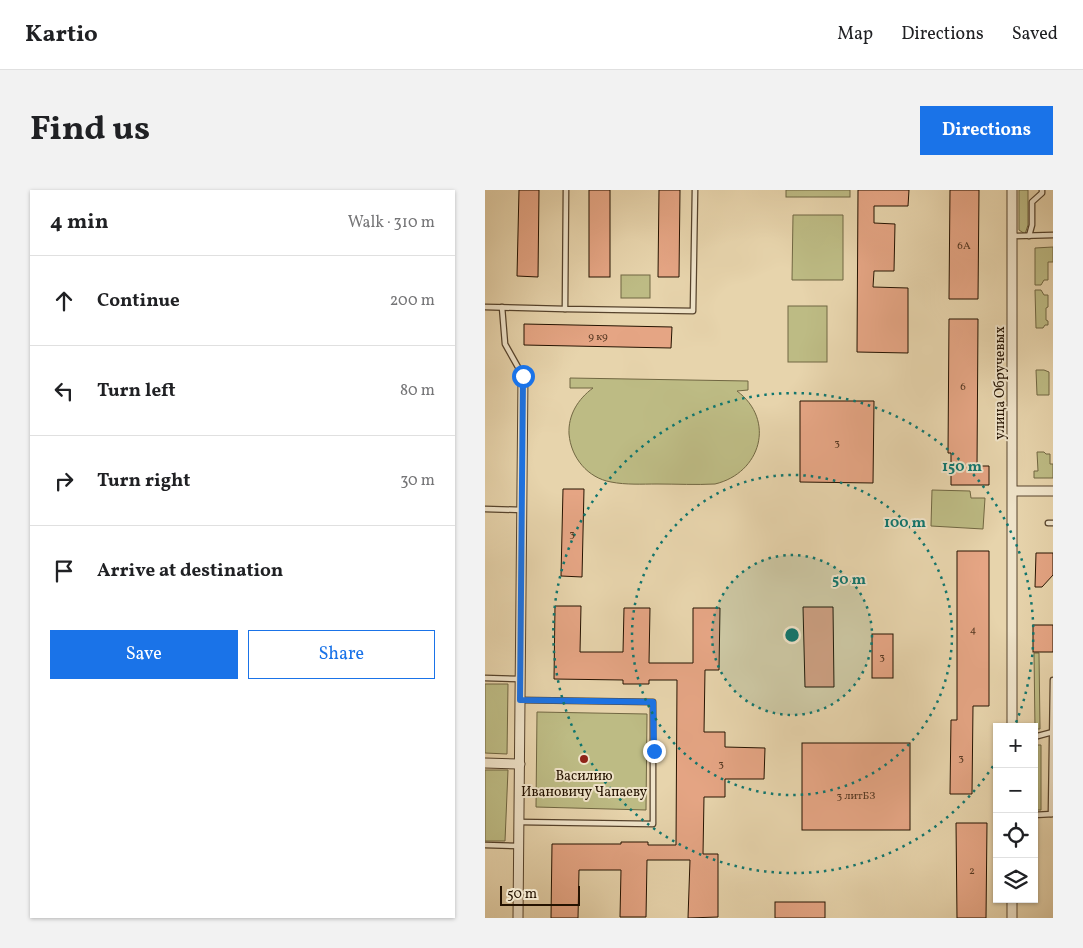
<!DOCTYPE html>
<meta charset="utf-8">
<style>
:root{--surface:#fff;--page:#f2f2f2;--text:#202124;--muted:#757577;--line:#e0e0e0;--accent:#1a73e8}
body{margin:0;font-family:Vollkorn,serif;background:var(--page);color:var(--text)}
.controls{position:absolute;right:15px;bottom:15px;display:grid;overflow:hidden;border-radius:0px;box-shadow:0 1px 4px #0004}
.controls button{width:45px;height:45px;display:grid;place-items:center;padding:0;border:0;border-bottom:1px solid var(--line);background:var(--surface);color:var(--text);font:25px sans-serif}
.scale{position:absolute;left:15px;bottom:12px;width:80px;box-sizing:border-box;padding-left:5px;border:2px solid #251301;border-top:0;font-size:14px;line-height:18px;white-space:nowrap;color:#251301;-webkit-text-stroke:4px #efe3c9;paint-order:stroke}
.stop{position:absolute;width:15px;height:15px;margin:-11px;border:4px solid #1a73e8;border-radius:50%;background:#fff}
.stop.end{background:#1a73e8;border-color:#fff;box-shadow:0 1px 5px #0008}
.list{margin:0;padding:0;list-style:none}
h2{display:flex;justify-content:space-between;align-items:center;height:65px;margin:0;padding:0 20px;font-size:21px}
h2 small{font-size:16px;font-weight:400;color:var(--muted)}
.list li{display:grid;grid-template-columns:32px 1fr auto;gap:15px;align-items:center;box-sizing:border-box;height:90px;padding:0 20px;border-top:1px solid var(--line)}
.list b{display:block;font-size:19px;white-space:nowrap}
.list em{font-size:16px;font-style:normal;color:var(--muted)}
.actions{display:flex;gap:10px;padding:15px 20px}
.actions a{flex:1;padding:11px 0;border:1px solid var(--accent);border-radius:0px;text-align:center;font-size:18px;color:var(--accent)}
.actions .main{background:var(--accent);color:#fff}
.icon{flex:none;width:28px;height:28px;fill:none;stroke:currentColor;stroke-width:2;stroke-linecap:round;stroke-linejoin:round}
.map{position:relative;flex:none;width:568px;height:728px;overflow:hidden;border-radius:0px}
header{display:flex;align-items:center;gap:30px;box-sizing:border-box;height:70px;padding:0 25px;background:var(--surface);border-bottom:1px solid var(--line)}
header strong{font-size:24px}
nav{display:flex;gap:28px;margin-inline-start:auto;font-size:18px}
.intro{display:flex;align-items:center;justify-content:space-between;box-sizing:border-box;height:120px;padding:0 30px}
h1{margin:0;font-size:35px}
.button{padding:12px 22px;border-radius:0px;background:var(--accent);color:#fff;font-size:18px;font-weight:700}
main{display:flex;gap:30px;padding:0 30px}
aside{flex:1;background:var(--surface);border-radius:0px;box-shadow:0 1px 4px #0004}
.map>svg:first-child{display:block}
.green{fill:#bdbb84;stroke:#716742}
.building{fill:#e5a584;stroke:#251301}
.lines{fill:none;stroke-linecap:round;stroke-linejoin:round}
.lane-casing{stroke:#56432c;stroke-width:7}
.street-casing{stroke:#56432c;stroke-width:11}
.lane{stroke:#efe3c9;stroke-width:4.5}
.street{stroke:#efe3c9;stroke-width:9}
.route{stroke:#1a73e8;stroke-width:6}
.ring{fill:none;stroke:#0f766e;stroke-width:2.5;stroke-dasharray:2.5 5}
.poi-dot{fill:#8f2418;stroke:#efe3c9;stroke-width:2}
.labels{text-anchor:middle;stroke-width:4;stroke-linejoin:round;paint-order:stroke}
.number-label{font-size:11px;fill:#553822}
.street-label{font-size:14px;fill:#251301;stroke:#efe3c9}
.poi-label{font-size:14px;fill:#251301;stroke:#efe3c9}
.centre{fill:#0f766e;stroke:#efe3c9;stroke-width:2.5}
.ring-label{font-size:15px;text-anchor:middle;font-weight:bold;fill:#0f766e;stroke:#efe3c9;stroke-width:4;stroke-linejoin:round;paint-order:stroke}
</style>
<header>
<strong>Kartio</strong>
<nav><a>Map</a><a>Directions</a><a>Saved</a></nav>
</header>
<div class="intro"><h1>Find us</h1><a class="button">Directions</a></div>
<main>
<aside>
<h2>4 min<small>Walk · 310 m</small></h2>
<ul class="list">
<li><svg class="icon" aria-label="ahead" viewBox="0 0 24 24"><path d="M12 20V5M6 11l6-6 6 6"/></svg><div><b>Continue</b></div><em>200 m</em></li>
<li><svg class="icon" aria-label="left" viewBox="0 0 24 24"><path d="M17 20v-9H6M10 6l-5 5 5 5"/></svg><div><b>Turn left</b></div><em>80 m</em></li>
<li><svg class="icon" aria-label="right" viewBox="0 0 24 24"><path d="M7 20v-9h11M14 6l5 5-5 5"/></svg><div><b>Turn right</b></div><em>30 m</em></li>
<li><svg class="icon" aria-label="arrive" viewBox="0 0 24 24"><path d="M6 21V4h12l-3 4 3 4H6"/></svg><div><b>Arrive at destination</b></div></li>
</ul>
<div class="actions"><a class="main">Save</a><a>Share</a></div>
</aside>
<div class="map">
<svg width="568" height="728" viewBox="0 0 568 728">
<rect width="100%" height="100%" fill="#e7d4ac"/>
<filter id="stains"><feTurbulence type="fractalNoise" baseFrequency=".004" numOctaves="4"/><feColorMatrix values="0 0 0 0 .2 0 0 0 0 .09 0 0 0 0 .02 0 0 0 .5 -.17"/></filter>
<radialGradient id="worn" r=".72"><stop offset=".6" stop-color="#630" stop-opacity="0"/><stop offset="1" stop-color="#630" stop-opacity=".3"/></radialGradient>
<g class="green">
<rect x="301" y="0" width="64" height="7"/>
<path d="M 534,0 L 543,0 L 543,35 L 540,44 L 534,40 Z"/>
<path d="M 308,25 L 358,25 L 358,90 L 307,90 Z"/>
<path d="M 568,57 L 568,72 L 563,72 L 563,90 L 559,90 L 556,95 L 550,95 L 550,58 Z"/>
<rect x="136" y="85" width="29" height="23"/>
<path d="M 550,100 L 556,100 L 559,105 L 563,105 L 563,117 L 561,118 L 561,130 L 563,131 L 563,135 L 560,135 L 558,138 L 551,138 Z"/>
<rect x="303" y="116" width="39" height="56"/>
<path d="M 551,180 L 559,180 L 564,182 L 564,205 L 552,205 Z"/>
<path d="M 85,188 L 263,191 L 263,200 L 252,201 C 291,230 276,283 230,294 C 211,295 192,294 172,294 C 157,294 141,295 126,292 C 103,288 86,268 84,244 C 83,225 93,209 108,198 L 85,198 Z"/>
<path d="M 552,262 L 559,262 L 561,264 L 565,264 L 565,274 L 568,274 L 568,288 L 549,288 L 549,281 L 553,281 Z"/>
<path d="M 447,300 L 485,301 L 486,308 L 500,308 L 498,339 L 446,336 Z"/>
<path d="M 549,463 L 554,463 L 555,539 L 550,539 Z"/>
<path d="M 0,494 L 23,494 L 22,564 L 0,563 Z"/>
<path d="M 52,522 L 162,524 L 161,620 L 51,617 Z"/>
<path d="M 551,555 L 556,555 L 556,620 L 552,620 Z"/>
<path d="M 0,580 L 23,580 L 20,651 L 0,651 Z"/>
</g>
<g class="building">
<path d="M 34,0 L 54,0 L 53,87 L 32,86 Z"/>
<rect x="104" y="0" width="21" height="87"/>
<path d="M 174,0 L 195,0 L 194,87 L 173,87 Z"/>
<path d="M 373,0 L 424,0 L 423,16 L 389,16 L 389,33 L 410,34 L 409,81 L 389,81 L 388,97 L 423,98 L 423,163 L 372,162 Z"/>
<path d="M 465,0 L 494,0 L 493,109 L 464,109 Z"/>
<path d="M 464,129 L 493,129 L 492,276 L 504,276 L 504,295 L 466,295 L 466,263 L 463,263 Z"/>
<path d="M 39,134 L 187,137 L 186,158 L 39,155 Z"/>
<path d="M 315,211 L 389,211 L 388,293 L 315,292 Z"/>
<path d="M 78,299 L 99,299 L 97,387 L 76,386 Z"/>
<path d="M 472,361 L 504,361 L 504,516 L 488,516 L 487,604 L 465,604 L 466,530 L 472,530 Z"/>
<path d="M 551,363 L 568,363 L 568,385 L 557,397 L 550,397 Z"/>
<path d="M 70,416 L 96,416 L 95,462 L 138,462 L 139,418 L 165,418 L 164,473 L 208,473 L 208,418 L 235,418 L 234,480 L 220,480 L 219,542 L 240,542 L 240,557 L 280,558 L 279,589 L 240,589 L 240,607 L 219,607 L 218,664 L 233,664 L 233,727 L 203,728 L 205,670 L 162,670 L 161,727 L 135,727 L 136,680 L 94,680 L 93,728 L 66,728 L 67,654 L 136,654 L 136,652 L 163,652 L 163,655 L 191,655 L 192,490 L 164,490 L 164,494 L 138,494 L 138,490 L 69,489 Z"/>
<path d="M 318,417 L 348,417 L 349,497 L 320,497 Z"/>
<rect x="548" y="435" width="20" height="27"/>
<rect x="387" y="444" width="21" height="44"/>
<rect x="317" y="553" width="108" height="87"/>
<path d="M 471,633 L 502,633 L 501,728 L 472,728 Z"/>
<rect x="290" y="712" width="50" height="16"/>
</g>
<g class="lines">
<defs>
<g id="lane">
<path d="M 81,0 L 80,119 L 208,121 L 210,0"/>
<path d="M 527,46 L 568,45"/>
<path d="M 544,46 L 547,35 L 547,12 L 557,3 L 557,0"/>
<path d="M 0,117 L 80,119"/>
<path d="M 17,117 L 20,154 L 38,186"/>
<path d="M 0,319 L 37,320"/>
<path d="M 563,333 L 568,333"/>
<path d="M 0,488 L 35,489"/>
<path d="M 549,547 L 568,542"/>
<path d="M 566,624 L 568,490"/>
<path d="M 549,625 L 568,624"/>
<path d="M 34,632 L 168,634 L 168,512 L 35,510"/>
<path d="M 0,655 L 34,656"/>
</g>
<g id="street">
<path d="M 527,0 L 527,537"/>
<path d="M 528,301 L 568,301"/>
<path d="M 0,573 L 35,574"/>
<path d="M 33,728 L 38,186"/>
<path d="M 527,728 L 527,709"/>
</g>
</defs>
<use href="#lane" class="lane-casing"/>
<use href="#street" class="street-casing"/>
<use href="#lane" class="lane"/>
<use href="#street" class="street"/>
</g>
<g class="lines">
<path class="route" d="M 38,186 L 35,510 L 168,512 L 169,561"/>
</g>
<circle cx="307" cy="445" r="80" fill="#0f766e" fill-opacity=".12"/>
<g class="ring">
<circle cx="307" cy="445" r="80"/>
<circle cx="307" cy="445" r="160"/>
<path d="M512 570A240 240 0 1 1 530 535"/>
</g>
<circle class="poi-dot" cx="99" cy="569" r="5"/>
<g class="labels">
<g class="number-label">
<text x="479" y="59">6А</text>
<text x="113" y="150">9 к9</text>
<text x="478" y="200">6</text>
<text x="352" y="256">3</text>
<text x="87" y="347">3</text>
<text x="488" y="443">4</text>
<text x="397" y="470">3</text>
<text x="476" y="571">3</text>
<text x="236" y="577">3</text>
<text x="371" y="609">3 литБЗ</text>
<text x="487" y="684">2</text>
</g>
<g class="street-label">
<text transform="translate(514 193) rotate(-90)" y="5">улица Обручевых</text>
</g>
<g class="poi-label">
<text x="99" y="590">Василию<tspan x="99" dy="16">Ивановичу Чапаеву</tspan></text>
</g>
</g>
<circle cx="307" cy="445" r="8" class="centre"/>
<g class="ring-label">
<text x="477" y="281">150 m</text>
<text x="420" y="337">100 m</text>
<text x="364" y="394">50 m</text>
</g>
<rect width="100%" height="100%" filter="url(#stains)"/>
<rect width="100%" height="100%" fill="url(#worn)"/>
</svg>
<div class="controls">
<button>+</button>
<button>−</button>
<button><svg class="icon" aria-label="locate" viewBox="0 0 24 24"><circle cx="12" cy="12" r="6"/><path d="M12 2v4M12 18v4M2 12h4M18 12h4"/></svg></button>
<button><svg class="icon" aria-label="layers" viewBox="0 0 24 24"><path d="M12 4l9 5-9 5-9-5zM3 14l9 5 9-5"/></svg></button>
</div>
<div class="scale">50 m</div>
<div class="stop" style="left:38px;top:186px"></div>
<div class="stop end" style="left:169px;top:561px"></div>
</div>
</main>
